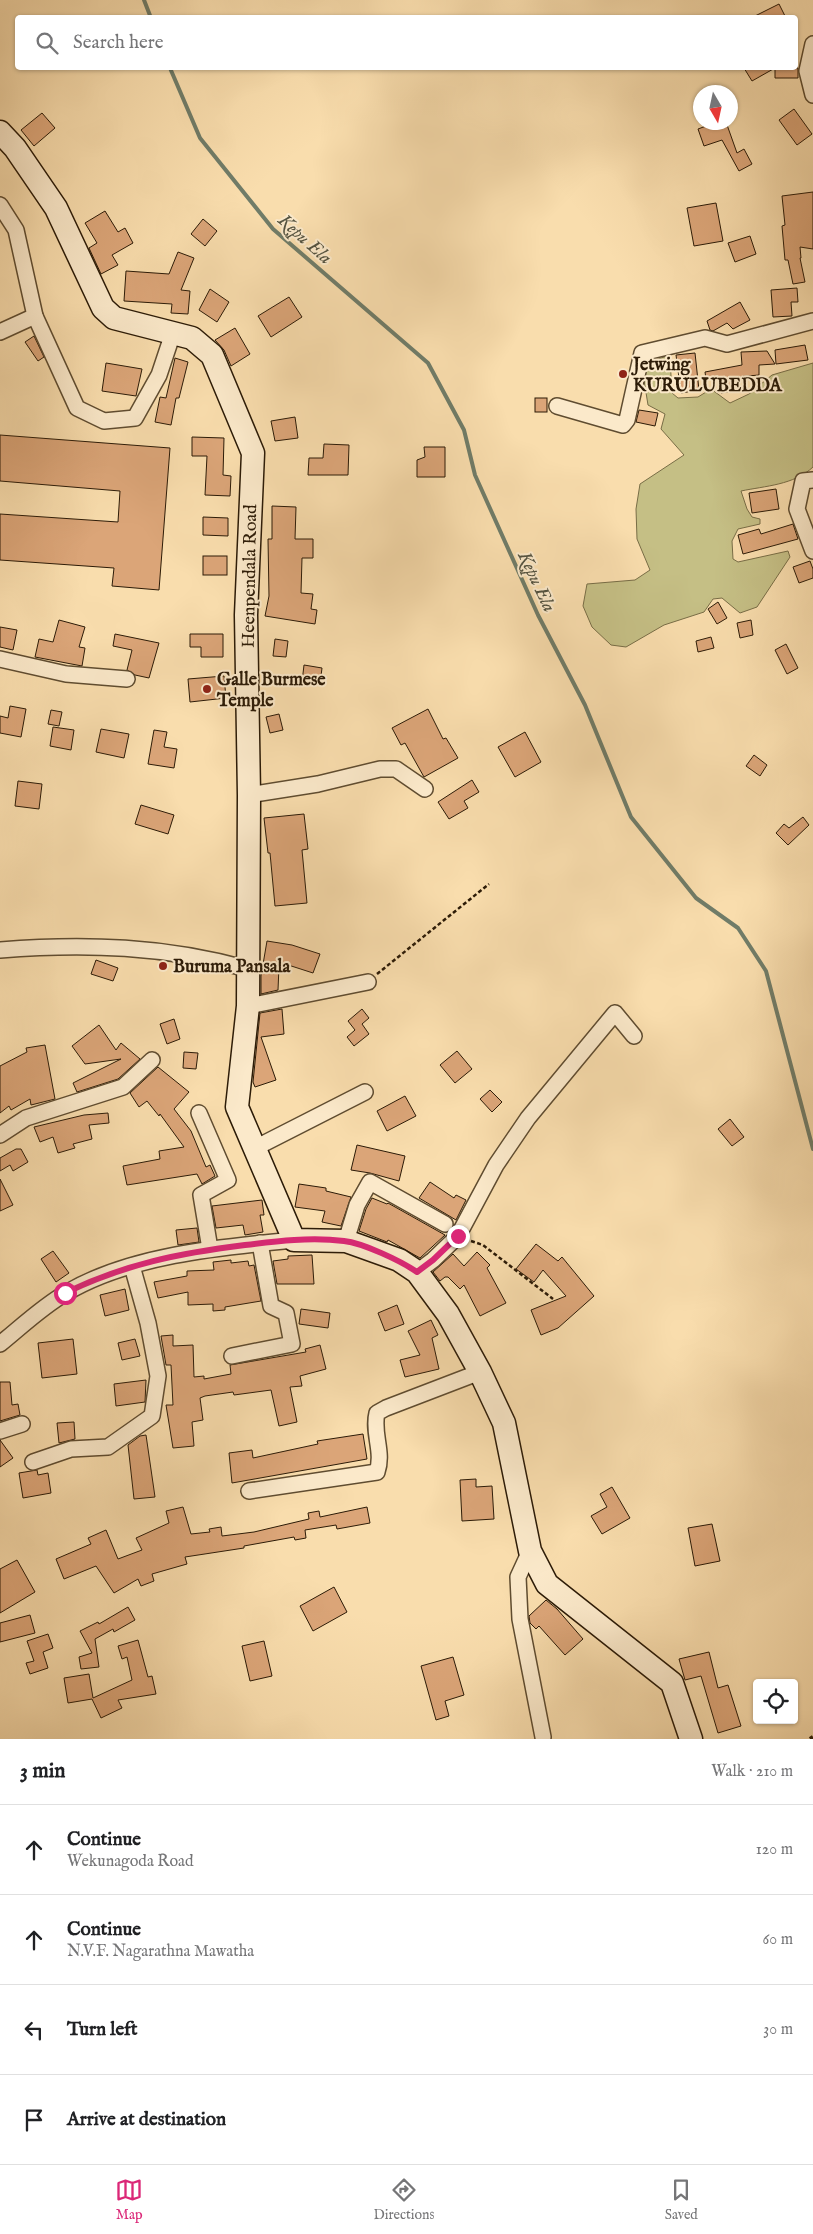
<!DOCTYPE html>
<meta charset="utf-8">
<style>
:root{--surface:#fff;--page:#f2f2f2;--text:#202124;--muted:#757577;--line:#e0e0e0;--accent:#db2777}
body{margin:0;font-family:"IM FELL English",serif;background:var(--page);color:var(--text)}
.controls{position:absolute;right:15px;bottom:15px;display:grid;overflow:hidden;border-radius:5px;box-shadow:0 1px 4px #0004}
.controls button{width:45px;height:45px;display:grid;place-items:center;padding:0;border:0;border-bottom:1px solid var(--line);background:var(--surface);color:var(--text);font:25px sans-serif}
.compass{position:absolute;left:693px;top:85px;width:45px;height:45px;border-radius:50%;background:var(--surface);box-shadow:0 1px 4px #0004;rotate:171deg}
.stop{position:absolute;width:15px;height:15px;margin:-11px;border:4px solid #db2777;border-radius:50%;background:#fff}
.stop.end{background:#db2777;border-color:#fff;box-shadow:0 1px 5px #0008}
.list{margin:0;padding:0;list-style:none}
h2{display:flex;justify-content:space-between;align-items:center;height:65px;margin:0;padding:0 20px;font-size:21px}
h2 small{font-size:16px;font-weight:400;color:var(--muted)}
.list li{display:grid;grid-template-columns:32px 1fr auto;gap:15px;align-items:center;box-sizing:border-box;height:90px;padding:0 20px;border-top:1px solid var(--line)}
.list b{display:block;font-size:19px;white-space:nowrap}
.list p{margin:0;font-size:16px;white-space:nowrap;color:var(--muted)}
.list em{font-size:16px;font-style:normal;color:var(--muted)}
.icon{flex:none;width:28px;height:28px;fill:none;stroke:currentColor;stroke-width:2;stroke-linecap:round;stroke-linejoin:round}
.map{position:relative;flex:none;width:813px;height:1739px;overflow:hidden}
.search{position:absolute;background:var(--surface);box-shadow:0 1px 4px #0004;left:15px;right:15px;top:15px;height:55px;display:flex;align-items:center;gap:12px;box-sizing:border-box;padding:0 18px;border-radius:5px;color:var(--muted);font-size:19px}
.sheet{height:425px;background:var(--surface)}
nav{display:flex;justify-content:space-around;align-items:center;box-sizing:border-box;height:70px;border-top:1px solid var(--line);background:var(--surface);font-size:14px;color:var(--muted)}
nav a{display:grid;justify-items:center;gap:2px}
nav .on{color:var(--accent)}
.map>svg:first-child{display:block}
.green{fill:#c5bf85;stroke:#786d46}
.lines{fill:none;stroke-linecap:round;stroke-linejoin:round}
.stream{stroke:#707c68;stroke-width:4}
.building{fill:#dba578;stroke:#2c1b07}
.street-casing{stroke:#5f4c30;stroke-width:18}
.secondary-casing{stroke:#2c1b07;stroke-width:25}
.path{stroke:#2c1b07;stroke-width:2.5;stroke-dasharray:4 2.5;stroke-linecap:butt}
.street{stroke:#fbe9ca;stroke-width:15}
.secondary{stroke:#fbe9ca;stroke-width:22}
.rail{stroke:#2c1b07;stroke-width:4;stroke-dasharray:9 9;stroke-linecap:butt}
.route{stroke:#db2777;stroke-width:6}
.poi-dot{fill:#8f2418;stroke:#fbe9ca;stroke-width:2}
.labels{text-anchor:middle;stroke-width:4;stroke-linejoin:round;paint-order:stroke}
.poi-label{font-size:18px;font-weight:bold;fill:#2c1b07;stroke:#fbe9ca;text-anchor:start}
.street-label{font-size:18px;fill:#2c1b07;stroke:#fbe9ca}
.water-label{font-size:19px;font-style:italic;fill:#545340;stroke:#fbe9ca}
</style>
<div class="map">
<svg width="813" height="1739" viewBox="0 0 813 1739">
<rect width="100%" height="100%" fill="#f9ddad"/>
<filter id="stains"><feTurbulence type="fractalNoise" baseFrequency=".004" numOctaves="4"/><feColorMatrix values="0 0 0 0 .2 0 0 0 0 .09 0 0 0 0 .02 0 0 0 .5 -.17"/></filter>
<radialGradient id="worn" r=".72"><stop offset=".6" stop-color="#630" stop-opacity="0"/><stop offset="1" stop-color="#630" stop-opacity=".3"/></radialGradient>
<path class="green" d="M 667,356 L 670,358 L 672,393 L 678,398 L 698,397 L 711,389 L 730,403 L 749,394 L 772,375 L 813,363 L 813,467 C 794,485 765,486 741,491 L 747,509 L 752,517 L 760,519 L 760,524 L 738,529 L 732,541 L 733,559 L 738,562 L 788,551 L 790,557 L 757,607 L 740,613 L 722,598 L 713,599 L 704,612 L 664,625 L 626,647 L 611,645 L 592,627 L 583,606 L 587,584 L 635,580 L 650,570 L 637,539 L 636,509 L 640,484 L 684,455 L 661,429 L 665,414 L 648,405 L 643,374 L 650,362 Z"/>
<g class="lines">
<g class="stream">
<path d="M 144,0 L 151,18"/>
<path d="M 170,68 L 200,138 L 273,229 L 428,363 L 464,430 L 475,475 L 538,615 L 585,705 L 631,817 L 696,898 L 738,928 L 766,971 L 813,1149"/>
</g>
</g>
<g class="building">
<path d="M 779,4 L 786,18 L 751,18 Z"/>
<path d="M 744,68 L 798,68 L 798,78 L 775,78 L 775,68 L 752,81 Z"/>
<path d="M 794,109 L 812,134 L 797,145 L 779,120 Z"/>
<path d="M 42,113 L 55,128 L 34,146 L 21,130 Z"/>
<path d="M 717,122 L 726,122 L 737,153 L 744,149 L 752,164 L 739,171 L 722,140 L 704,146 L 698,129 Z"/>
<path d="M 813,192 L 813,249 L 800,247 L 801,258 L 800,258 L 805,282 L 793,284 L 788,260 L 785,260 L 782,226 L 785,225 L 782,196 Z"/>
<path d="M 716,203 L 723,241 L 694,246 L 687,208 Z"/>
<path d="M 105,211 L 118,232 L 125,228 L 133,243 L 112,255 L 118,265 L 101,274 L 89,248 L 97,243 L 85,223 Z"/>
<path d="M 203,219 L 217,231 L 205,246 L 191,234 Z"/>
<path d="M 750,236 L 756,254 L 735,262 L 728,243 Z"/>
<path d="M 178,252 L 194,258 L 181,290 L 190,291 L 188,314 L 171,313 L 172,304 L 124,301 L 126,271 L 169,274 Z"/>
<path d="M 797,288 L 798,302 L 791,302 L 792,316 L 773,317 L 771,290 Z"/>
<path d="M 210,289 L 229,302 L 217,322 L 199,310 Z"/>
<path d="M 289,297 L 302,317 L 271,337 L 258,316 Z"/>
<path d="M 740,302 L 750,320 L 733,329 L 727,323 L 713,331 L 710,330 L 707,321 Z"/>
<path d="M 235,328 L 250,354 L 231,366 L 224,350 L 215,340 Z"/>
<path d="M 34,336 L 44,357 L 38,361 L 25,342 Z"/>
<path d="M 805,345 L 808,360 L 776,364 L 775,350 Z"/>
<path d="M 767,351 L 775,364 L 759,365 L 759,375 L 736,377 L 739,390 L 721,393 L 718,378 L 706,379 L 705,372 L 742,365 L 741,352 Z"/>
<path d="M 695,353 L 699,390 L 681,393 L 676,355 Z"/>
<path d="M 175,358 L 188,362 L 179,398 L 176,398 L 171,425 L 155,422 L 160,397 L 166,398 Z"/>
<path d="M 106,363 L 142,369 L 136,396 L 102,391 Z"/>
<rect x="535" y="398" width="12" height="14"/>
<path d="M 639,410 L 658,413 L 655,426 L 636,422 Z"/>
<path d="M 295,417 L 298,438 L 275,441 L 271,421 Z"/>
<path d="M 0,435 L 170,448 L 159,590 L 112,586 L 114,568 L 0,560 L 0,514 L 118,522 L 120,491 L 0,481 Z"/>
<path d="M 192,437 L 224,438 L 223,475 L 231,476 L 230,496 L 205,495 L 207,456 L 192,456 Z"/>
<path d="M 324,444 L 349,445 L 348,475 L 308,475 L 309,458 L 323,458 Z"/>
<path d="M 424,447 L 445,447 L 445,477 L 417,477 L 417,460 L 425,457 Z"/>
<path d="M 776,489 L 779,509 L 752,513 L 749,493 Z"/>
<path d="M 272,506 L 296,507 L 295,539 L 313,539 L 313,558 L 302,558 L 301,593 L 313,594 L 311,609 L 317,610 L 315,624 L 265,616 L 269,596 L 268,539 L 272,539 Z"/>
<path d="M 203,517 L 228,518 L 228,536 L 203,535 Z"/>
<path d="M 793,524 L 798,539 L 743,554 L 738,535 L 759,529 L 761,534 Z"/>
<rect x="203" y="556" width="24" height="19"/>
<path d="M 810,561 L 813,569 L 813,578 L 799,583 L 793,567 Z"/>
<path d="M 718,602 L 727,618 L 717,624 L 708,609 Z"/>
<path d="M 59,620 L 85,627 L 79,647 L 85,648 L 82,666 L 35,657 L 39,639 L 53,642 Z"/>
<path d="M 751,620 L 753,635 L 740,638 L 737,623 Z"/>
<path d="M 0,627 L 17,630 L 13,650 L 0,647 Z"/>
<path d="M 115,634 L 159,643 L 149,678 L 135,675 L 127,670 L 132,650 L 113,646 Z"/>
<path d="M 190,634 L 223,634 L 223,657 L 201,657 L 201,647 L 190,647 Z"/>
<path d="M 711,637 L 714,648 L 698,652 L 696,641 Z"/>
<path d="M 275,639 L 288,641 L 286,657 L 273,656 Z"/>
<path d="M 786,644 L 798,668 L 787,674 L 775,650 Z"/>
<path d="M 304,665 L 322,668 L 320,684 L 302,682 Z"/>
<path d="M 224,676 L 226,698 L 190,702 L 188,679 Z"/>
<path d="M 10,706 L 26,709 L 21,737 L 0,733 L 0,716 L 8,718 Z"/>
<path d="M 428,709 L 443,739 L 446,738 L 458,758 L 424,777 L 405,743 L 401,745 L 392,728 Z"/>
<path d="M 51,710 L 62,712 L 59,726 L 48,724 Z"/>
<path d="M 279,714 L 283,730 L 270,733 L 266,717 Z"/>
<path d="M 53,727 L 74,730 L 71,750 L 50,746 Z"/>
<path d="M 101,729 L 129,734 L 124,758 L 96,752 Z"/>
<path d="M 154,730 L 167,732 L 164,747 L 177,749 L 174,768 L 148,764 Z"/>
<path d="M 525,732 L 541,762 L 515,777 L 498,747 Z"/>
<path d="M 754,755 L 767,765 L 760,776 L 746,766 Z"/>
<path d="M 472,780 L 479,792 L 464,801 L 468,808 L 449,819 L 438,802 Z"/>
<path d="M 18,781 L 42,784 L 39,809 L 15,806 Z"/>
<path d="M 141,805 L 174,815 L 168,834 L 135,824 Z"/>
<path d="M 304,814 L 308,849 L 302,850 L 307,903 L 275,906 L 270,853 L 268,853 L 264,818 Z"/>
<path d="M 803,817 L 809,825 L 788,845 L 776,833 L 784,824 L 789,828 Z"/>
<path d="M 267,941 L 292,945 L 320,954 L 313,973 L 282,963 L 282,966 L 279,966 L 278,990 L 261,994 L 261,976 Z"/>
<path d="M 96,960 L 118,968 L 113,981 L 91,974 Z"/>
<path d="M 282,1009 L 284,1034 L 261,1037 L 276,1080 L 255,1087 L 253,1082 L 260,1013 Z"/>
<path d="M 362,1009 L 369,1018 L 362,1024 L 369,1034 L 354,1046 L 347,1037 L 355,1030 L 348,1021 Z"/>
<path d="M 174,1019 L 180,1039 L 167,1044 L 160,1024 Z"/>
<path d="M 99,1025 L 116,1050 L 121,1043 L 140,1059 L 118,1079 L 77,1092 L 73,1083 L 121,1059 L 85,1064 L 72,1046 Z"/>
<path d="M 45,1045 L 55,1099 L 31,1105 L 30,1099 L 11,1110 L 9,1106 L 0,1113 L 0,1066 L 27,1052 L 26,1048 Z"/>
<path d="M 457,1051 L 472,1069 L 455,1083 L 440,1065 Z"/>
<path d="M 184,1052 L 198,1053 L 196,1069 L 183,1068 Z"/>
<path d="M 158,1067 L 189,1092 L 174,1109 L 191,1131 L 206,1167 L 210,1165 L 215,1176 L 202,1184 L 197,1174 L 127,1185 L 123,1166 L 160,1159 L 159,1151 L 184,1147 L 160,1114 L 159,1116 L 147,1101 L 139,1107 L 130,1093 Z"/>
<path d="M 490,1090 L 502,1102 L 492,1112 L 480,1099 Z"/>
<path d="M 405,1096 L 416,1116 L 387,1131 L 377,1111 Z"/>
<path d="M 108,1113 L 109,1123 L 89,1125 L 92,1139 L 73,1144 L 75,1148 L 58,1153 L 53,1137 L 40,1142 L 34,1127 L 84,1115 Z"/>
<path d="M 730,1119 L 744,1137 L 732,1146 L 718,1129 Z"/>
<path d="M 357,1145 L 405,1156 L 399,1181 L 370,1173 L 351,1170 Z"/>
<path d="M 16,1149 L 21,1149 L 28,1162 L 13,1171 L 10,1165 L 0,1171 L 0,1158 Z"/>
<path d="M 0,1179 L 13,1205 L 0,1211 Z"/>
<path d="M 430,1182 L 454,1198 L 456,1195 L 466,1200 L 456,1220 L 419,1198 Z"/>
<path d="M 299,1184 L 326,1188 L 326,1191 L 351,1197 L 341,1226 L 322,1222 L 325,1211 L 295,1207 Z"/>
<path d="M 372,1198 L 387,1204 L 388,1203 L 445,1235 L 420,1258 L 388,1240 L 387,1242 L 359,1231 L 366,1209 Z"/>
<path d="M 262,1200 L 264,1215 L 260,1215 L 263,1232 L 245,1235 L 243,1225 L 216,1228 L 212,1206 Z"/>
<path d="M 197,1228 L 199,1242 L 178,1245 L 176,1230 Z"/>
<path d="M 536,1244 L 558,1261 L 562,1257 L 594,1296 L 558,1328 L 541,1335 L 531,1310 L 566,1296 L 543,1270 L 534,1282 L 516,1269 Z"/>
<path d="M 53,1251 L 69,1273 L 56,1282 L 41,1259 Z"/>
<path d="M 477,1252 L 490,1265 L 487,1268 L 506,1303 L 480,1316 L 464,1285 L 460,1289 L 448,1277 L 445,1277 L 440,1281 L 433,1272 L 453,1254 L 464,1266 Z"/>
<path d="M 312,1255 L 314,1284 L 277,1284 L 273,1261 L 288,1259 L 288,1256 Z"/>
<path d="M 231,1260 L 231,1263 L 248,1261 L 249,1266 L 254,1265 L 261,1301 L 225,1307 L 225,1310 L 213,1311 L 213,1304 L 188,1305 L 188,1292 L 158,1298 L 154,1282 L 187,1276 L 187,1271 L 214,1270 L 213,1262 Z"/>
<path d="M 125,1289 L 129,1310 L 105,1316 L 100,1295 Z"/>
<path d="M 397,1305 L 404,1324 L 385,1331 L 378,1313 Z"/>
<path d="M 301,1309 L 330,1313 L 328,1328 L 299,1324 Z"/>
<path d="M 431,1320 L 438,1335 L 432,1338 L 439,1369 L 405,1377 L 400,1360 L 420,1355 L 408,1331 Z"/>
<path d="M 173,1335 L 173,1346 L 193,1345 L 194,1377 L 204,1376 L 204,1379 L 231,1374 L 230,1365 L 306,1352 L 305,1349 L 320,1345 L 326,1369 L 300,1376 L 302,1386 L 290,1387 L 297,1422 L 279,1426 L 271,1390 L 234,1395 L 233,1392 L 205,1396 L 200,1398 L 203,1420 L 192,1422 L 194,1446 L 173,1448 L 166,1405 L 173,1405 L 171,1365 L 166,1365 L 161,1336 Z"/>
<path d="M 73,1339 L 77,1374 L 42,1378 L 38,1343 Z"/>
<path d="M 135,1339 L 140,1356 L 122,1360 L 118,1343 Z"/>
<path d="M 146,1380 L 145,1402 L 116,1406 L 114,1384 Z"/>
<path d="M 0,1382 L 10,1382 L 12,1405 L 18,1404 L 20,1415 L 0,1421 Z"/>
<path d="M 74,1422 L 75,1439 L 59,1443 L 57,1423 Z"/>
<path d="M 363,1434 L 367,1459 L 232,1483 L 229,1453 L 252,1450 L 253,1458 L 318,1444 L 317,1441 Z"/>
<path d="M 146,1435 L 155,1497 L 134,1499 L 128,1445 L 140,1436 Z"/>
<path d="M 0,1440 L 13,1458 L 0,1467 Z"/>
<path d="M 37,1470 L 38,1475 L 48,1473 L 51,1493 L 23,1498 L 19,1473 Z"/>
<path d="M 476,1479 L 476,1487 L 492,1486 L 494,1519 L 462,1521 L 460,1480 Z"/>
<path d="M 612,1487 L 630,1518 L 602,1534 L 591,1516 L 607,1507 L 600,1494 Z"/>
<path d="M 183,1507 L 191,1534 L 210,1532 L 209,1529 L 221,1527 L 222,1536 L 254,1532 L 309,1519 L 308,1513 L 319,1511 L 320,1517 L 367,1507 L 370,1523 L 337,1529 L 336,1525 L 305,1530 L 306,1538 L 295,1540 L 294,1537 L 244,1546 L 244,1548 L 185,1557 L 187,1564 L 152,1574 L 154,1581 L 141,1586 L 138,1579 L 114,1593 L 96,1566 L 64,1579 L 56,1559 L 91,1544 L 88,1538 L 106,1530 L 118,1559 L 142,1550 L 136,1538 L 169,1523 L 166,1511 Z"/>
<path d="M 712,1524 L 720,1561 L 695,1566 L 688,1528 Z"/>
<path d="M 17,1560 L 35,1592 L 0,1613 L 0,1569 Z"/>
<path d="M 334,1587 L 347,1612 L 313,1631 L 300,1606 Z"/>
<path d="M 546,1600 L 557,1609 L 583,1639 L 565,1655 L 539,1626 L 536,1629 L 530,1623 L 529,1616 Z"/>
<path d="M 128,1607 L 135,1620 L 114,1632 L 113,1629 L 95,1639 L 99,1667 L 81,1669 L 79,1657 L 92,1653 L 80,1631 L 98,1622 L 99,1624 Z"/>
<path d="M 30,1615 L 35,1633 L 0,1642 L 0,1623 Z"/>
<path d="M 48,1634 L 53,1648 L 43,1652 L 48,1668 L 30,1674 L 26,1663 L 34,1661 L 27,1641 Z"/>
<path d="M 138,1640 L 148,1677 L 152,1676 L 156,1694 L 118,1700 L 122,1708 L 101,1718 L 92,1699 L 68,1703 L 64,1678 L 89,1674 L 93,1698 L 132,1680 L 127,1657 L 122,1659 L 118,1646 Z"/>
<path d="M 264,1641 L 272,1676 L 250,1681 L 242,1646 Z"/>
<path d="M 709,1652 L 718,1688 L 728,1685 L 741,1726 L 718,1733 L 701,1676 L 685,1680 L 679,1659 Z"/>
<path d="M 453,1657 L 464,1695 L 445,1701 L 449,1716 L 436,1720 L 421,1666 Z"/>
</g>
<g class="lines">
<defs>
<g id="street">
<path d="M 813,44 L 807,71 L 813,95"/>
<path d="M 0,205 L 16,230 L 35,316 L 77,408 L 104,421 L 135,418 L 159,375 L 173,333"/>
<path d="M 0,332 L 35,316"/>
<path d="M 557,406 L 623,425 L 627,420 L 642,353 L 705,338 L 727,344 L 813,321"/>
<path d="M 813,480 L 803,481 L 797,509 L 813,551"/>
<path d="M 0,659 L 66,674 L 127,679"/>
<path d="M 249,795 L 318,784 L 380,769 L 396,769 L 425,789"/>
<path d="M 0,950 C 85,943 166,946 248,969"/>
<path d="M 248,1006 L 368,982"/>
<path d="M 199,1113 L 228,1180 L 201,1195 L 210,1249"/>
<path d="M 0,1135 L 26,1118 L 123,1087 L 152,1060"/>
<path d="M 255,1148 L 365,1092"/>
<path d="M 346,1241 L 357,1205 L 370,1182 L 445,1224"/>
<path d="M 417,1272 L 433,1260 L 458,1236 L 496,1165 L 528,1118 L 615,1013 L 634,1036"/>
<path d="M 0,1344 C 21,1327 43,1306 66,1293 C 130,1255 221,1247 294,1240"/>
<path d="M 232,1356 L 292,1344 L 286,1313 L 271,1306 L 260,1243"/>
<path d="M 0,1431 L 22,1424"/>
<path d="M 33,1462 L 71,1449 L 108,1447 L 152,1416 L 158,1376 L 148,1323 L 132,1266"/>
<path d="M 249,1491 L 377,1472 C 384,1452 372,1433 377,1413 L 386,1408 L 480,1372"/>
<path d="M 530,1551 L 518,1577 L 520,1619 L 543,1737"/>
</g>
<path id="secondary" d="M 0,132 L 15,148 L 56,208 L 103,308 L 114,318 L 192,338 L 212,355 L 253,453 L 246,615 L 249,795 L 248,1006 L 237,1107 L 294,1240 L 346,1241 L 399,1260 L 417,1272 L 448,1314 L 480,1372 L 504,1423 L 530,1551 L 547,1584 L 672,1683 L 691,1739"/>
</defs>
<use href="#street" class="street-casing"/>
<use href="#secondary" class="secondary-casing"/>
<g class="path">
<path d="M 377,974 L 489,884"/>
<path d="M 471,1241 L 483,1245 L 553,1299"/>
</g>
<use href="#street" class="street"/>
<use href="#secondary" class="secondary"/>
<path class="rail" d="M 810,1739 L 813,1737"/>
</g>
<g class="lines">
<path class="route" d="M 65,1293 C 125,1264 180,1253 245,1245 C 277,1241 311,1237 344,1241 C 363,1243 401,1261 417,1272 L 433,1260 L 458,1236"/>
</g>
<g class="poi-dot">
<circle cx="623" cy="374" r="5"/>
<circle cx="207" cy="689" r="5"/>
<circle cx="163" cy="966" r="5"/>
</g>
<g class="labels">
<g class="poi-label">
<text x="633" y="370">Jetwing<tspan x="633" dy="21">KURULUBEDDA</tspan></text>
<text x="217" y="685">Galle Burmese<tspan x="217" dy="21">Temple</tspan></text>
<text x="173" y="972">Buruma Pansala</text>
</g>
<g class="street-label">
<text transform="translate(249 576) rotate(-89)" y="6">Heenpendala Road</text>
</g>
<g class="water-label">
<text transform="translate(306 238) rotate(42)" y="7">Kepu Ela</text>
<text transform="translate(538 581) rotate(65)" y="7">Kepu Ela</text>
</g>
</g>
<rect width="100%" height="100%" filter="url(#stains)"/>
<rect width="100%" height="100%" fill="url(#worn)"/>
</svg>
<div class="controls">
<button><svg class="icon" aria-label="locate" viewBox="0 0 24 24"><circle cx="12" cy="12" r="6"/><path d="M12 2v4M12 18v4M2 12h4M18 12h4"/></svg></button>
</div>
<svg class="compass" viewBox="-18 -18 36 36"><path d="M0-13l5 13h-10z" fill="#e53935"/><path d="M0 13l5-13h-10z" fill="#757577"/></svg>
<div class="stop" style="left:65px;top:1293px"></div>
<div class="stop end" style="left:458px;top:1236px"></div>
<div class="search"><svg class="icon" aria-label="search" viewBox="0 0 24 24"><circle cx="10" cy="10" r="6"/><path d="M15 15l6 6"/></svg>Search here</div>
</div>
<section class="sheet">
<h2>3 min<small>Walk · 210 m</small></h2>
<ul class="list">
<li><svg class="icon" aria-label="ahead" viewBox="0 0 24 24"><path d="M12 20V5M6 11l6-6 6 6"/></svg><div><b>Continue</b><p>Wekunagoda Road</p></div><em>120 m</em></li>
<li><svg class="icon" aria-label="ahead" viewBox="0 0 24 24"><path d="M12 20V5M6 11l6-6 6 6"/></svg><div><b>Continue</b><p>N.V.F. Nagarathna Mawatha</p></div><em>60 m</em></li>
<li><svg class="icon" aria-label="left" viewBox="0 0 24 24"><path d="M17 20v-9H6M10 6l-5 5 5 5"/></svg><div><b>Turn left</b></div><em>30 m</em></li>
<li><svg class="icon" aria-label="arrive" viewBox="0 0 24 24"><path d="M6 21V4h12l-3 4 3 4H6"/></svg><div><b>Arrive at destination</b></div></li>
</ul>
</section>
<nav>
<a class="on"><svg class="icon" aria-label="map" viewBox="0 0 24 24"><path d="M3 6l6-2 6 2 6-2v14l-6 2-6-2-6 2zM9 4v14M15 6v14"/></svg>Map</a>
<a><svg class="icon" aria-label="directions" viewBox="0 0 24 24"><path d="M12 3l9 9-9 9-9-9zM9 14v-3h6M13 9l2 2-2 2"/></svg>Directions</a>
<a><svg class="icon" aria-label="saved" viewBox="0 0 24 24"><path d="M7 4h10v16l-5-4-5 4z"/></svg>Saved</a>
</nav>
